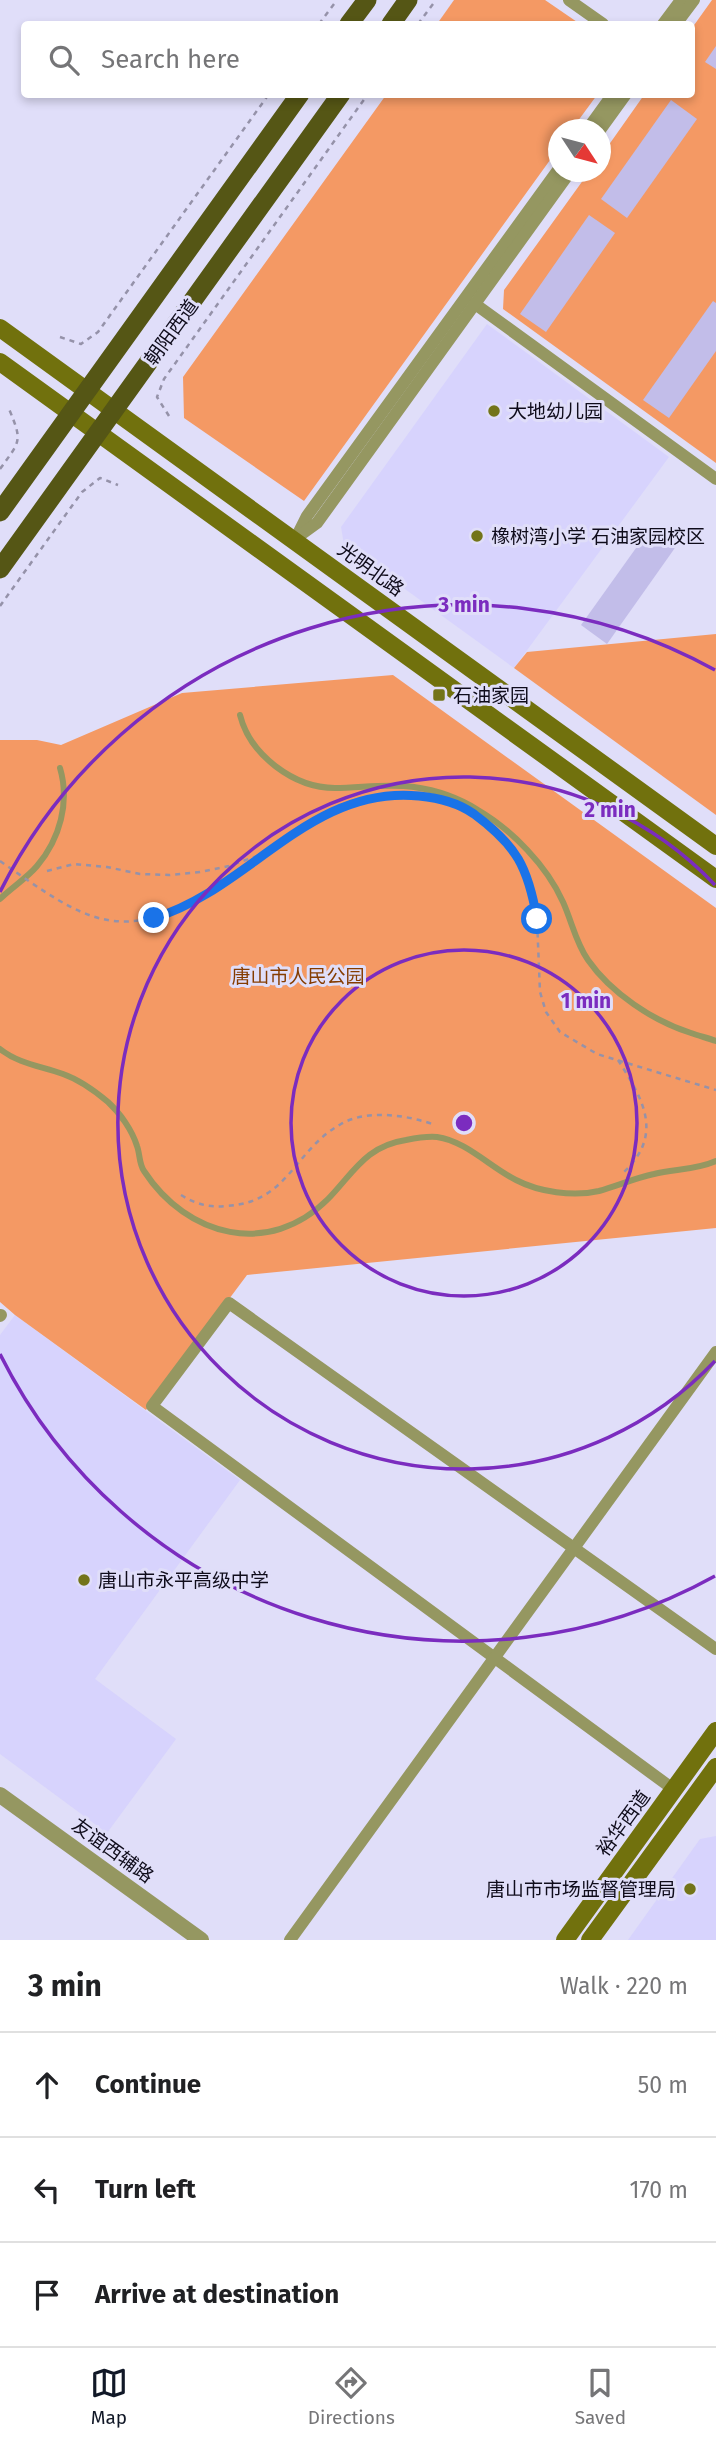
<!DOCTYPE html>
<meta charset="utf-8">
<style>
:root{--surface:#fff;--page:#f6f6f6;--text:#202124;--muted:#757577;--line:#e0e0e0;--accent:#111827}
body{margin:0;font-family:"Fira Sans","Noto Sans SC",sans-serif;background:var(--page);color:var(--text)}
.compass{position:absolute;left:548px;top:119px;width:63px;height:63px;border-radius:50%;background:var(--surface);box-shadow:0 4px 10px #0003;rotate:126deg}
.stop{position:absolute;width:21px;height:21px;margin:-16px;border:5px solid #1a73e8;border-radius:50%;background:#fff}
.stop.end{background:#1a73e8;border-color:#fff;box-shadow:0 2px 7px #0008}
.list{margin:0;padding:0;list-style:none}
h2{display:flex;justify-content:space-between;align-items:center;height:91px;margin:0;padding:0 28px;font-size:30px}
h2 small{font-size:23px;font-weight:400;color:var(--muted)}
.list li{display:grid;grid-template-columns:46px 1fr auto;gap:21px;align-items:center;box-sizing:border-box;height:105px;padding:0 28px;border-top:2px solid var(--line)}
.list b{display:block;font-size:26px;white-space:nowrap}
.list em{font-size:23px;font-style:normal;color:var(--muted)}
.icon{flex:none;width:38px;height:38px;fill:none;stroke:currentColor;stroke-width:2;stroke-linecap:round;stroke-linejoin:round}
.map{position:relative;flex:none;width:716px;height:1940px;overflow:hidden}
.search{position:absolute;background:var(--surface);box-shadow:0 4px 10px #0003;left:21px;right:21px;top:21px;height:77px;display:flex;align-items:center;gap:18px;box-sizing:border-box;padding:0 24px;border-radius:7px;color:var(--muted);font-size:26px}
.sheet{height:406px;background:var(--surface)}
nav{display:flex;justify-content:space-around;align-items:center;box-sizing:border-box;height:98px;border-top:2px solid var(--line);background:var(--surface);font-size:19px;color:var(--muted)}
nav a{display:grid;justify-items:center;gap:4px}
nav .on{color:var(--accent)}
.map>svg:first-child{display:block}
.built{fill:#d7d3fd}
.green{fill:#f49964}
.building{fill:#c2bde9}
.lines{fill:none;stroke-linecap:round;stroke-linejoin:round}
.path{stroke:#9592a9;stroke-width:2.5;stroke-dasharray:5 5;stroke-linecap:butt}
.service{stroke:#959761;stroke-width:6}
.minor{stroke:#959761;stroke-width:12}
.tertiary{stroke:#959761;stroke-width:16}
.secondary{stroke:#71710d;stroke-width:18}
.primary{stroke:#555615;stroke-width:19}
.path-bridge{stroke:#9592a9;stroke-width:2.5;stroke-dasharray:5 5;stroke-linecap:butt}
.route{stroke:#1a73e8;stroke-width:9}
.ring{fill:none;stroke:#7b2cbf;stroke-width:3.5}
.poi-dot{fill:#737419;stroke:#e0def9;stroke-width:2.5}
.labels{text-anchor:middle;stroke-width:6;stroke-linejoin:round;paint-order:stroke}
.street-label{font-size:19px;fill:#0f0c1b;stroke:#e0def9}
.poi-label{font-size:19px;fill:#0f0c1b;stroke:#e0def9;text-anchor:start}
.park-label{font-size:19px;fill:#853c01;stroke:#e0def9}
.centre{fill:#7b2cbf;stroke:#e0def9;stroke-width:3.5}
.ring-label{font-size:21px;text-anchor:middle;font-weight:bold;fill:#7b2cbf;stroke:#e0def9;stroke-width:6;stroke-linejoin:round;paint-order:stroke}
</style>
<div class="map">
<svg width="716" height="1940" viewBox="0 0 716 1940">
<rect width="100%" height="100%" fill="#e0def9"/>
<g class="built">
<path d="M 487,324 L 669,457 L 514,668 L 344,545 L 341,527 Z"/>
<path d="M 15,1315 L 240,1480 L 95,1679 L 176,1739 L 107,1833 L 0,1754 L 0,1335 Z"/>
<path d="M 716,1836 L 716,1940 L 628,1940 L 700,1839 Z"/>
</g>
<g class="green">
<path d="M 454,0 L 545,0 L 580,24 L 437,24 Z"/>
<path d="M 712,0 L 716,0 L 716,463 L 503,309 L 504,290 L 589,172 L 600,172 L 601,156 L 644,95 L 692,94 L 692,28 Z"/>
<path d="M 386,95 L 597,95 L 572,129 L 558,130 L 558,149 L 304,501 L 184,418 L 183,377 Z"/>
<path d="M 716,634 L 716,815 L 514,668 L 527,652 Z"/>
<path d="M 393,675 L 716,908 L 716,1228 L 247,1275 L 146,1410 L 15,1315 L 0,1302 L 0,740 L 37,740 L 61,745 L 182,693 Z"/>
</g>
<g class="building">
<path d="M 716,46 L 716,69 L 705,62 Z"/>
<path d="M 671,100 L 697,119 L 627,218 L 601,199 Z"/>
<path d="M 589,215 L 615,233 L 546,332 L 520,314 Z"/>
<path d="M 713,301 L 716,303 L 716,351 L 669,418 L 643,400 Z"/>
<path d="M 651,527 L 677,545 L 607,644 L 581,625 Z"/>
</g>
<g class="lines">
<g class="path">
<path d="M 319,24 L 337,0"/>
<path d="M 418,24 L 436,0"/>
<path d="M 60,337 L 81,344 L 98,332 L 269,94"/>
<path d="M 169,416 L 157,397 L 164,379 L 368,94"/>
<path d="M 0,469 C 20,441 23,442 9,409"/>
<path d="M 0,606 L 82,492 L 100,478 L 118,485"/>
<path d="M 517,856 L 531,889 L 537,919 L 540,992 L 546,1012 L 560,1032 L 597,1054 L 716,1090"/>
<path d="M 47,871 L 74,864 L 107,867 L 140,874 L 169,875 L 200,872 L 229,866 L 271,851 L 313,821 L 336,809 L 375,797"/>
<path d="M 219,887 L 268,853"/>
<path d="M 618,1060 C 643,1099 664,1134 624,1172"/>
<path d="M 181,1195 C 195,1204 210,1208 227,1206 C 289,1202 294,1150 341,1124 C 367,1109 408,1115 435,1125"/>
</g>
<g class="service">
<path d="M 240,715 C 250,755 294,788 335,788 C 361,788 387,783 414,787 C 436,790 459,798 478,810 C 512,830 547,866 563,902 C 572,922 576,943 588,960 C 611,993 653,1021 691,1033 C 699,1036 708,1038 716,1041"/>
<path d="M 0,899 C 11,888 27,878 37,866 C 60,839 70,802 60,768"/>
<path d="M 0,1049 C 19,1064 41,1066 63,1074 C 80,1080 95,1091 108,1102 C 120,1113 132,1130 137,1146 C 140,1154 139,1164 144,1171 C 187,1237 269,1258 328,1199 C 354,1172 366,1146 406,1140 C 416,1138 427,1136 437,1137 C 466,1141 491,1168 516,1180 C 539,1192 573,1197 599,1191 C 617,1186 635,1178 654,1174 C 675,1169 696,1170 716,1161"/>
</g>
<g class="minor">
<path d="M 569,0 L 603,24"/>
<path d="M 663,24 L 681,0"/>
<path d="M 676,24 L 694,0"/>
<path d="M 587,130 L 613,94"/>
<path d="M 600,130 L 626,94"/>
<path d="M 475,304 L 716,479"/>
<path d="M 297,536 L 307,516 L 558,170"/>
<path d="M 295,539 L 317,523 L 570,172"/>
<path d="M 0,1316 L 1,1315"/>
<path d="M 673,1789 L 152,1406 L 229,1303 L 716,1649"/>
<path d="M 290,1940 L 716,1352"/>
</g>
<path class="tertiary" d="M 0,1795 L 201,1940"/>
<g class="secondary">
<path d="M 0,328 L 716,846"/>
<path d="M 0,362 L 716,879"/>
<path d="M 565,1940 L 716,1731"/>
<path d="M 590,1940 L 716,1767"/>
</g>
<g class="primary">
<path d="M 349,24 L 367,0"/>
<path d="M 391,24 L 408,0"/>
<path d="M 0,512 L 300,94"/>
<path d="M 0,569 L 341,94"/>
</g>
<path class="path-bridge" d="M 0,861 C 86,921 119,948 219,887"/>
</g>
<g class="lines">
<path class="route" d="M 154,918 C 250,889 310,785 419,796 C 439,798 457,802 474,814 C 517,846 528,867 537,919"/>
</g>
<g class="ring">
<circle cx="464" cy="1123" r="173"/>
<path d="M715 1361A346 346 0 1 1 715 885"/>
<path d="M715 1576A518 518 0 0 1 0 1354M0 892A518 518 0 0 1 715 670"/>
</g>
<g class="poi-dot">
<circle cx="494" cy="411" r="7"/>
<circle cx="477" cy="536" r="7"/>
<rect x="432" y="688" width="14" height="14" rx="3.5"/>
<circle cx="84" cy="1580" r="7"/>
<circle cx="690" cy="1889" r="7"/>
</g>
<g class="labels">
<g class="street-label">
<text transform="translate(171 332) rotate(-54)" y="7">朝阳西道</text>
<text transform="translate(371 569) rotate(36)" y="7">光明北路</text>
<text transform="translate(623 1823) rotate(-54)" y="7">裕华西道</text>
<text transform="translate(113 1850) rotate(36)" y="7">友谊西辅路</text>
</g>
<g class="poi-label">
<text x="508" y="418">大地幼儿园</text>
<text x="491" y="543">橡树湾小学 石油家园校区</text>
<text x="453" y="702">石油家园</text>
<text x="98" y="1587">唐山市永平高级中学</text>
<text x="676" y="1896" text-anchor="end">唐山市市场监督管理局</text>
</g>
<g class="park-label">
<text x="298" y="983">唐山市人民公园</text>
</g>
</g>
<circle cx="464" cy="1123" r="10" class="centre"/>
<g class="ring-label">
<text x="464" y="612">3 min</text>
<text x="610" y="817">2 min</text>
<text x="586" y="1008">1 min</text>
</g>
</svg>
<svg class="compass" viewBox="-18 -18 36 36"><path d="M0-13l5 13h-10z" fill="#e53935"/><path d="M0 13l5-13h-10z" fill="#757577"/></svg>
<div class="stop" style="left:537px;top:919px"></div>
<div class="stop end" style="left:154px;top:918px"></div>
<div class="search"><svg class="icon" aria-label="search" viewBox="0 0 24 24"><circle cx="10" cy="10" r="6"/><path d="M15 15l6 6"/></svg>Search here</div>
</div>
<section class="sheet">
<h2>3 min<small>Walk · 220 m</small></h2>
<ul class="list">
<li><svg class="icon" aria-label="ahead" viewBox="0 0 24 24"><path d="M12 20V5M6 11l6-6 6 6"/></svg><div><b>Continue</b></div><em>50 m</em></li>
<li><svg class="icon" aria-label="left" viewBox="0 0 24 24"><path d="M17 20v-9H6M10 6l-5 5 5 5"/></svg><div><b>Turn left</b></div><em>170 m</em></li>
<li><svg class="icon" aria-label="arrive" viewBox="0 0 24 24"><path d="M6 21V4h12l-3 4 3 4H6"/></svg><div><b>Arrive at destination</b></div></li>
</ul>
</section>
<nav>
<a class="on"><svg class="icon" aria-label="map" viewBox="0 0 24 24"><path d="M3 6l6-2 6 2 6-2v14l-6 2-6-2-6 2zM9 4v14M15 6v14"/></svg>Map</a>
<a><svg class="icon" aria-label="directions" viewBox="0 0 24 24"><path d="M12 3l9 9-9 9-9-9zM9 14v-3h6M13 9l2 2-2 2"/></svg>Directions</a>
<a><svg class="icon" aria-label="saved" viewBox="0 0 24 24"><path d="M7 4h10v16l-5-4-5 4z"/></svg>Saved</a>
</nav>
